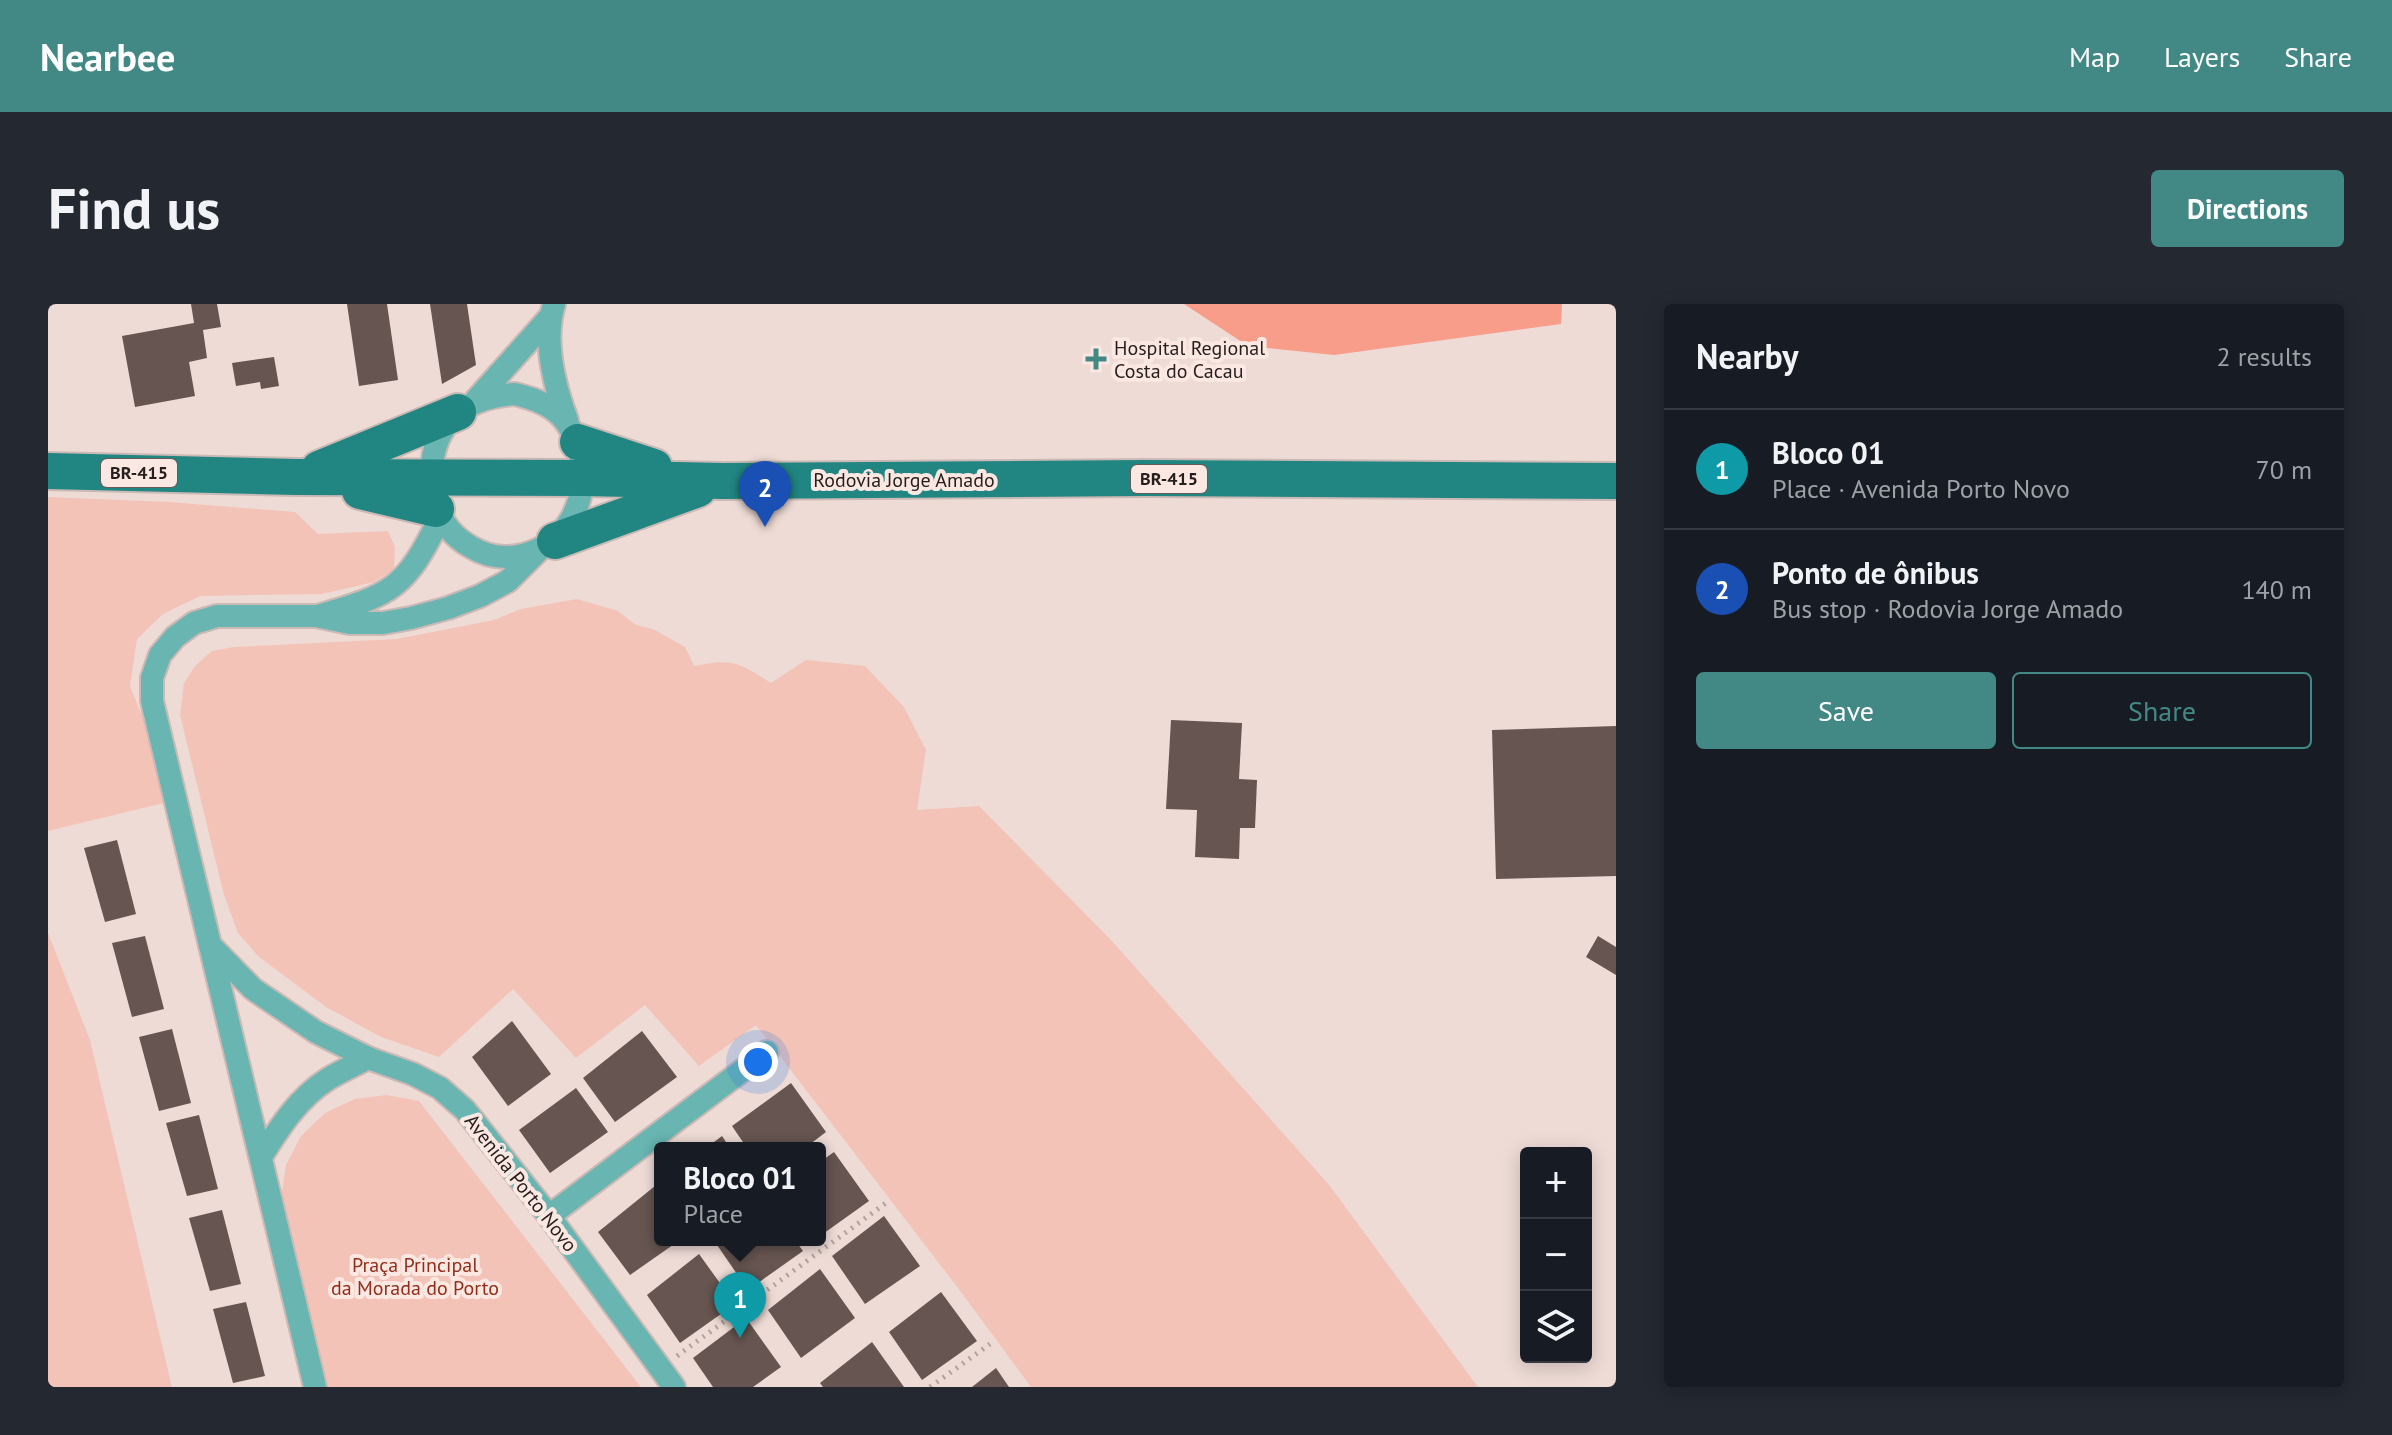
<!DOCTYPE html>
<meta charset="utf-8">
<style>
:root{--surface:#171b24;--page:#242831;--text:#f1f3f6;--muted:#9ea1a6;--line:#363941;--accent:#428986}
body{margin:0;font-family:"PT Sans",sans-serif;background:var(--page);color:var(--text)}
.controls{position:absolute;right:24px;bottom:24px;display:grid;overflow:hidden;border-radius:8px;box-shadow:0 4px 20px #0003}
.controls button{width:72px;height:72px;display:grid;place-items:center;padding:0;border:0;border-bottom:2px solid var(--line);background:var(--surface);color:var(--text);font:40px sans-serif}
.you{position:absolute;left:710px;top:758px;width:28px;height:28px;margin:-20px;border:6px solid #fff;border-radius:50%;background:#1a73e8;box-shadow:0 0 0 12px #1a73e833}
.badge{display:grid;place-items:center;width:52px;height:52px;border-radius:50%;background:var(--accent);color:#fff;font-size:26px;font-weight:700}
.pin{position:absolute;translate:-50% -66px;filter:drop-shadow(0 2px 4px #0008)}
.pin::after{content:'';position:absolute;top:42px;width:28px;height:24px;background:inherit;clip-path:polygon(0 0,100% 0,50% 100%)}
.popup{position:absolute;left:606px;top:838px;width:172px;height:104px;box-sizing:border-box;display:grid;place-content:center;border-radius:8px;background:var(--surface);filter:drop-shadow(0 2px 6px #0005);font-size:26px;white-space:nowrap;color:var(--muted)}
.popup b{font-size:30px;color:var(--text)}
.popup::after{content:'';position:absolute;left:50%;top:100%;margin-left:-16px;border:16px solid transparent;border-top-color:var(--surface)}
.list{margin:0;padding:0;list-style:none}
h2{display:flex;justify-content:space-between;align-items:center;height:104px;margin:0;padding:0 32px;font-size:34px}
h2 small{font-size:26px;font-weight:400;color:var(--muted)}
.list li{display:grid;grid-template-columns:52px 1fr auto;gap:24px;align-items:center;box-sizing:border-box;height:120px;padding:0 32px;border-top:2px solid var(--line)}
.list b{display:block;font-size:30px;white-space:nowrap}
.list p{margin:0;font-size:26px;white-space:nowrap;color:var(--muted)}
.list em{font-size:26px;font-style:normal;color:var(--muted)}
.actions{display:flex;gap:16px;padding:24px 32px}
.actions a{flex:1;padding:18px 0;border:2px solid var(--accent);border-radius:8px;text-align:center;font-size:28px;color:var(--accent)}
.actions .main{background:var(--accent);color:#fff}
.icon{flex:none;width:44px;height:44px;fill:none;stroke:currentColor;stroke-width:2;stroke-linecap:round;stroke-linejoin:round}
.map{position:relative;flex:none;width:1568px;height:1083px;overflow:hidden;border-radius:8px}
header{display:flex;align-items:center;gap:48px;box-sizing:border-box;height:112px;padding:0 40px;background:var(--accent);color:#fff}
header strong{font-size:38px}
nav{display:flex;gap:44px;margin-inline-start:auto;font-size:28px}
.intro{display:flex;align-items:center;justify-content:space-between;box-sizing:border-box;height:192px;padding:0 48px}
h1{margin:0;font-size:56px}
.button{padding:20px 36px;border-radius:8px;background:var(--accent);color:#fff;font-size:28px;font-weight:700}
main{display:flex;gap:48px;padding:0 48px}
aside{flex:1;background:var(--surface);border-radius:8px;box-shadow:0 4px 20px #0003}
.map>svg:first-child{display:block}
.green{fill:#f4c3b7}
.water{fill:#f79d89}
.building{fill:#665551}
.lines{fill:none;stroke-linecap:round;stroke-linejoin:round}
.minor-casing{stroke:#cab9b5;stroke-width:26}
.primary-casing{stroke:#cab9b5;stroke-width:40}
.path{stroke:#b1a19d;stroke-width:5;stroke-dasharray:2 6;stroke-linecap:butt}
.minor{stroke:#68b5b2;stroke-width:22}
.primary{stroke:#218582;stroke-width:36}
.poi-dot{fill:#428986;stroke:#fce8e3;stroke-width:3}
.labels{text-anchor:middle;stroke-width:8;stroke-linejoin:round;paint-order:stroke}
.shield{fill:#fce8e3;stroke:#665b58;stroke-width:2}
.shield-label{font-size:18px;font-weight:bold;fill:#251e1c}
.poi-label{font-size:20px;fill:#251e1c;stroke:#fce8e3;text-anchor:start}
.street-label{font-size:20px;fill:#251e1c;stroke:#fce8e3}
.park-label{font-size:20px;fill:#932c18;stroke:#fce8e3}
</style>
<header>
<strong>Nearbee</strong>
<nav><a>Map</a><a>Layers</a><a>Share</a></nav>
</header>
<div class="intro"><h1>Find us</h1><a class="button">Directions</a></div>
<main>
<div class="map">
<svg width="1568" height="1083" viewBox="0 0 1568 1083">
<rect width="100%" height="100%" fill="#eedbd6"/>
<g class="green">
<path d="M 0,193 L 122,198 L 247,208 L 270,230 L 340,227 L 347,243 L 346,265 L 326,278 L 274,290 L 152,292 L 115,310 L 89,335 L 82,382 L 128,496 L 0,527 Z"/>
<path d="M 529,295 L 570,307 L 588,321 L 605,325 L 637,343 L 646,362 C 686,354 690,358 723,379 L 758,356 L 817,362 L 856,403 L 878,446 L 869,506 L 931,502 L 1064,637 L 1282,882 L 1430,1083 L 983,1083 L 910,984 L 708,721 L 651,762 L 597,701 L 528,754 L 465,685 L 391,753 L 333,733 L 278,703 L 211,653 L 190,629 L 176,591 L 132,411 L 136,379 L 147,362 L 164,347 L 186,343 L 349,335 L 446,316 L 473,305 Z"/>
<path d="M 0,629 L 42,736 L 124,1083 L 0,1083 Z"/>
<path d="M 339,791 L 371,797 L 593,1083 L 279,1083 L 233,894 L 238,861 L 253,832 L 277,809 L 307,795 Z"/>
</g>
<path class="water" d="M 1136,0 L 1514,0 L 1513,20 L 1286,51 L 1200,42 Z"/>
<g class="building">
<path d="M 143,0 L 169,0 L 173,23 L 155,26 L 159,54 L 141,58 L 147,92 L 87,103 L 74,32 L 146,19 Z"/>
<path d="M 299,0 L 339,0 L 350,76 L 311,82 Z"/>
<path d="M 382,0 L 419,0 L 428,61 L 394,80 Z"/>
<path d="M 226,53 L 231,82 L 213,85 L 212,78 L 188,82 L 184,59 Z"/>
<path d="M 1123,416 L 1194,419 L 1191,475 L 1209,476 L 1207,524 L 1192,524 L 1191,555 L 1147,553 L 1149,506 L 1118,505 Z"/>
<path d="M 1568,422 L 1568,572 L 1448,575 L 1444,426 Z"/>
<path d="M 69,536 L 88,610 L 57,618 L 36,544 Z"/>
<path d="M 97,632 L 116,705 L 84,713 L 64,639 Z"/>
<path d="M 1550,632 L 1568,643 L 1568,671 L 1538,653 Z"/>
<path d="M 464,717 L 503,770 L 460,802 L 424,753 Z"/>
<path d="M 124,725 L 143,799 L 111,807 L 91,733 Z"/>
<path d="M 594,727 L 629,773 L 567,818 L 535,774 Z"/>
<path d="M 743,779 L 778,828 L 757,844 L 699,844 L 684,822 Z"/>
<path d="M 528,784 L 560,828 L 502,869 L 471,826 Z"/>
<path d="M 151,811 L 170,885 L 139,892 L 118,819 Z"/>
<path d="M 674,832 L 682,844 L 658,844 Z"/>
<path d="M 786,848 L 821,897 L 772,932 L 772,858 Z"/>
<path d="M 607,882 L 612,889 L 612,936 L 632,936 L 582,971 L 550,928 Z"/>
<path d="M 174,906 L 193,980 L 162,987 L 141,914 Z"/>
<path d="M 836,912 L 872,962 L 817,1000 L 784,952 Z"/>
<path d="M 669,936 L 747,936 L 755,947 L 700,986 L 667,938 Z"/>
<path d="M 651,950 L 687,1000 L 632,1039 L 599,991 Z"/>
<path d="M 772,965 L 807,1014 L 753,1054 L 720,1006 Z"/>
<path d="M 893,988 L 929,1037 L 874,1076 L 841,1028 Z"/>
<path d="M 198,998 L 217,1072 L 185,1079 L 165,1005 Z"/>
<path d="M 698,1014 L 733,1063 L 705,1083 L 665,1083 L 645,1054 Z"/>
<path d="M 824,1038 L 856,1083 L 775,1083 L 772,1079 Z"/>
<path d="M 948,1064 L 961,1083 L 924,1083 Z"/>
</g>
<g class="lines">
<defs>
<g id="minor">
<path d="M 506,0 C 495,37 506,81 519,116"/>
<path d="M 467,90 C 481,94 494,97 506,106 C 523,119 530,137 533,158 C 539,201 518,240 475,251 C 457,255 439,253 423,243 C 396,228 385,204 384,173 C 382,120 417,93 467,90 Z"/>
<path d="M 428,96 L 502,13"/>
<path d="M 273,311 C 346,290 358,283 392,214"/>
<path d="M 162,641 L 205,685 L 268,728 L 320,754 L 365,770 L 392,784 L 417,806 L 501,912 L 626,1083"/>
<path d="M 213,853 C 231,824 250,794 280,775 C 293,767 307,761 320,754"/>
<path d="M 501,912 L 719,748"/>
<path d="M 267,1083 L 104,397 L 104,374 L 112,351 L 127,333 L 146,319 L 169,312 L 268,312 L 302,319 L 335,319 L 363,314 L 400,304 L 432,292 L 460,277 L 490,247"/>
</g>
<g id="primary">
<path d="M 530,138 L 606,163"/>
<path d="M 271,165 L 410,108"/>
<path d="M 0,167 L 248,173 L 535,174 L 675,177 L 1097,174 L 1568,177"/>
<path d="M 312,187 L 388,205"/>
<path d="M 507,237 L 650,185"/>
</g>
</defs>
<use href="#minor" class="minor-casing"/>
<use href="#primary" class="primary-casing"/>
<g class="path">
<path d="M 629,1052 L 838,899"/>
<path d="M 882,1083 L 942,1040"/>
</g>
<use href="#minor" class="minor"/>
<use href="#primary" class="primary"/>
</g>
<path class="poi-dot" d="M1044 43h8v8h8v8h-8v8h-8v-8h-8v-8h8z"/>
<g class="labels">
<g class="shield">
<rect x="53" y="155" width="76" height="28" rx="6"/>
<rect x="1083" y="161" width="76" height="28" rx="6"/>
</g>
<g class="shield-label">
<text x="91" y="175">BR-415</text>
<text x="1121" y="181">BR-415</text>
</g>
<g class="poi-label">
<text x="1066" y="51">Hospital Regional<tspan x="1066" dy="23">Costa do Cacau</tspan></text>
</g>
<g class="street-label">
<text x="856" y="183">Rodovia Jorge Amado</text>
<text transform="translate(473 879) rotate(52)" y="7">Avenida Porto Novo</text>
</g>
<g class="park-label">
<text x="367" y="968">Praça Principal<tspan x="367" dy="23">da Morada do Porto</tspan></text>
</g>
</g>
</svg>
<div class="controls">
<button>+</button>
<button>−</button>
<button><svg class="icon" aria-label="layers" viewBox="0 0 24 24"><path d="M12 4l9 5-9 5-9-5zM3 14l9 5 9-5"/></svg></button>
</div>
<div class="you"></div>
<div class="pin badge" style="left:692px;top:1034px;background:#0f9aa8">1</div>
<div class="popup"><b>Bloco 01</b>Place</div>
<div class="pin badge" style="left:717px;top:223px;background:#1a4fb4">2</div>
</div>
<aside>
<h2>Nearby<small>2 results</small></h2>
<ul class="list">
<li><span class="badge" style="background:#0f9aa8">1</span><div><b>Bloco 01</b><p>Place · Avenida Porto Novo</p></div><em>70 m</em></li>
<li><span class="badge" style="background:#1a4fb4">2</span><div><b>Ponto de ônibus</b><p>Bus stop · Rodovia Jorge Amado</p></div><em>140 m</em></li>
</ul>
<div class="actions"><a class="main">Save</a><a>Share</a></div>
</aside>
</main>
